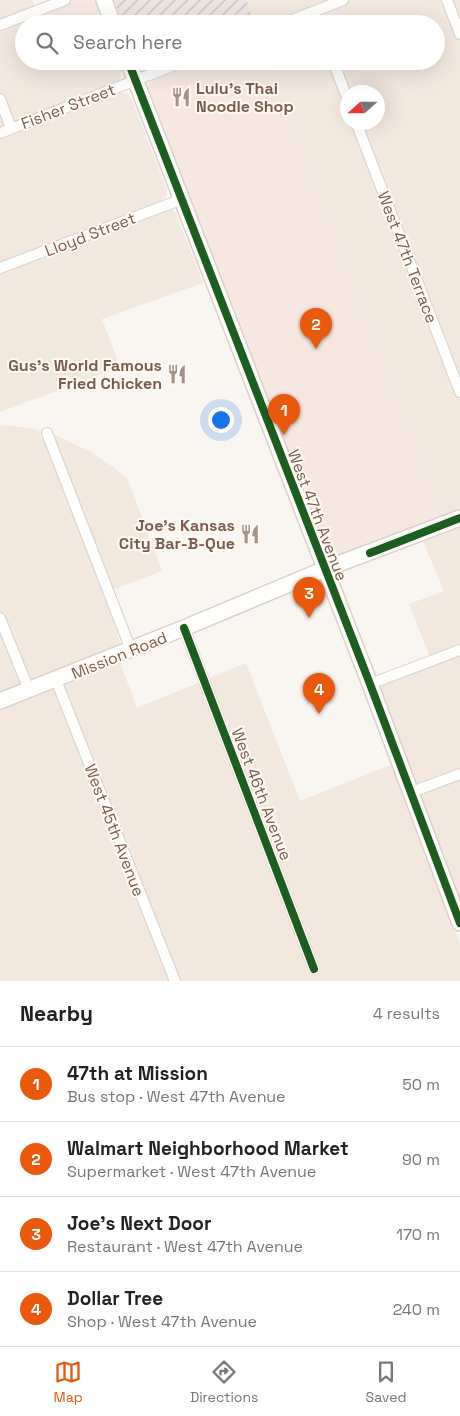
<!DOCTYPE html>
<meta charset="utf-8">
<style>
:root{--surface:#fff;--page:#f2f2f2;--text:#222;--muted:#767676;--line:#e0e0e0;--accent:#ea580c}
body{margin:0;font-family:"Space Grotesk",sans-serif;background:var(--page);color:var(--text)}
.compass{position:absolute;left:340px;top:85px;width:45px;height:45px;border-radius:50%;background:var(--surface);box-shadow:0 5px 20px #0002;rotate:249deg}
.you{position:absolute;left:220px;top:419px;width:18px;height:18px;margin:-12px;border:4px solid #fff;border-radius:50%;background:#1a73e8;box-shadow:0 0 0 8px #1a73e833}
.badge{display:grid;place-items:center;width:32px;height:32px;border-radius:50%;background:var(--accent);color:#fff;font-size:16px;font-weight:700}
.pin{position:absolute;translate:-50% -41px;filter:drop-shadow(0 1px 2px #0008)}
.pin::after{content:'';position:absolute;top:26px;width:18px;height:15px;background:inherit;clip-path:polygon(0 0,100% 0,50% 100%)}
.list{margin:0;padding:0;list-style:none}
h2{display:flex;justify-content:space-between;align-items:center;height:65px;margin:0;padding:0 20px;font-size:21px}
h2 small{font-size:16px;font-weight:400;color:var(--muted)}
.list li{display:grid;grid-template-columns:32px 1fr auto;gap:15px;align-items:center;box-sizing:border-box;height:75px;padding:0 20px;border-top:1px solid var(--line)}
.list b{display:block;font-size:19px;white-space:nowrap}
.list p{margin:0;font-size:16px;white-space:nowrap;color:var(--muted)}
.list em{font-size:16px;font-style:normal;color:var(--muted)}
.icon{flex:none;width:28px;height:28px;fill:none;stroke:currentColor;stroke-width:2;stroke-linecap:round;stroke-linejoin:round}
.map{position:relative;flex:none;width:460px;height:981px;overflow:hidden}
.search{position:absolute;background:var(--surface);box-shadow:0 5px 20px #0002;left:15px;right:15px;top:15px;height:55px;display:flex;align-items:center;gap:12px;box-sizing:border-box;padding:0 18px;border-radius:28px;color:var(--muted);font-size:19px}
.sheet{height:365px;background:var(--surface)}
nav{display:flex;justify-content:space-around;align-items:center;box-sizing:border-box;height:70px;border-top:1px solid var(--line);background:var(--surface);font-size:14px;color:var(--muted)}
nav a{display:grid;justify-items:center;gap:2px}
nav .on{color:var(--accent)}
.map>svg:first-child{display:block}
.residential{fill:#f2e8de;fill-rule:evenodd}
.commercial{fill:#f6e8e1}
.industrial{fill:url(#industrial-furrows)}
.lines{fill:none;stroke-linecap:round;stroke-linejoin:round}
.street-casing{stroke:#d7d1cb;stroke-width:12}
.secondary-casing{stroke:#d9d2cb;stroke-width:18}
.street{stroke:#fefefd;stroke-width:10}
.secondary{stroke:#fefefd;stroke-width:15}
.cycleway-casing{stroke:#fffaf3;stroke-width:11}
.cycleway{stroke:#1b5e20;stroke-width:8}
.labels{text-anchor:middle;stroke-width:4;stroke-linejoin:round;paint-order:stroke}
.poi-label{font-size:16px;font-weight:bold;fill:#7a5c4d;stroke:#fffaf3;text-anchor:end}
.street-label{font-size:16px;fill:#7a5c4d;stroke:#fffaf3}
</style>
<div class="map">
<svg width="460" height="981" viewBox="0 0 460 981">
<defs>
<pattern id="industrial-furrows" width="10" height="10" patternUnits="userSpaceOnUse" patternTransform="scale(1.25)"><rect width="10" height="10" fill="#ede5e0"/><path d="M-1 1l2-2M0 10L10 0M9 11l2-2" fill="none" stroke="#c5bdb8"/></pattern>
</defs>
<rect width="100%" height="100%" fill="#f9f5f0"/>
<g class="residential">
<path d="M 0,0 L 32,0 L 41,24 L 24,24 L 24,61 L 117,61 L 121,71 L 120,80 L 0,128 Z"/>
<path d="M 246,0 L 460,0 L 460,510 L 439,518 L 263,61 L 436,61 L 436,24 L 255,24 ZM 348,92 L 378,92 L 378,122 L 348,122 Z"/>
<path d="M 120,92 L 127,94 L 132,100 L 167,190 L 166,197 L 159,202 L 0,263 L 0,139 Z"/>
<path d="M 171,208 L 175,212 L 203,283 L 102,319 L 120,367 L 0,412 L 0,271 Z"/>
<path d="M 0,425 L 30,428 L 57,436 L 89,451 L 113,467 L 128,480 L 162,571 L 104,593 L 121,645 L 0,695 Z"/>
<path d="M 460,525 L 460,908 L 379,690 L 381,685 L 433,665 L 409,604 L 444,591 L 422,539 Z"/>
<path d="M 120,662 L 137,708 L 246,663 L 300,801 L 391,765 L 460,944 L 460,981 L 0,981 L 0,708 Z"/>
</g>
<g class="commercial">
<path d="M 73,0 L 94,0 L 102,24 L 41,24 L 37,14 Z"/>
<path d="M 203,61 L 263,61 L 439,518 L 336,558 L 330,557 L 326,551 L 148,88 L 149,84 L 156,78 Z"/>
</g>
<path class="industrial" d="M 114,0 L 246,0 L 255,24 L 123,24 Z"/>
<g class="lines">
<defs>
<g id="street">
<path d="M 447,0 L 460,34"/>
<path d="M 314,12 L 318,24"/>
<path d="M 282,24 L 343,0"/>
<path d="M 0,25 L 65,0"/>
<path d="M 333,61 L 348,100"/>
<path d="M 0,99 L 11,128"/>
<path d="M 356,122 L 460,392"/>
<path d="M 0,133 L 185,61"/>
<path d="M 0,268 L 180,200"/>
<path d="M 47,433 L 131,650"/>
<path d="M 0,618 L 29,690"/>
<path d="M 184,628 L 314,969"/>
<path d="M 56,680 L 175,981"/>
<path d="M 370,684 L 460,650"/>
<path d="M 409,793 L 460,774"/>
</g>
<g id="secondary">
<path d="M 104,0 L 113,24"/>
<path d="M 128,61 L 370,684 L 460,923"/>
<path d="M 0,701 L 184,628 L 325,569 L 460,518"/>
</g>
</defs>
<use href="#street" class="street-casing"/>
<use href="#secondary" class="secondary-casing"/>
<use href="#street" class="street"/>
<use href="#secondary" class="secondary"/>
<defs>
<g id="cycleway">
<path d="M 128,61 L 370,684 L 460,923"/>
<path d="M 370,553 L 460,518"/>
<path d="M 184,628 L 314,969"/>
</g>
</defs>
<use href="#cycleway" class="cycleway-casing"/>
<use href="#cycleway" class="cycleway"/>
</g>
<defs>
<symbol id="restaurant-bare" viewBox="-9 -9 18 18"><path d="M-5-6h1v4h1v-4h1v4h1v-4h1v5L-1.5 .5V6h-2V.5L-5-1ZM5-6V6H3V1.5H1.5Q1.5-4 5-6Z" fill="#a69286" stroke="#fffaf3" stroke-width="2.5" paint-order="stroke"/></symbol>
</defs>
<g fill-rule="evenodd">
<use href="#restaurant-bare" x="167" y="83" width="28" height="28"/>
<use href="#restaurant-bare" x="163" y="360" width="28" height="28"/>
<use href="#restaurant-bare" x="236" y="520" width="28" height="28"/>
</g>
<g class="labels">
<g class="poi-label">
<text x="196" y="94" text-anchor="start">Lulu's Thai<tspan x="196" dy="18">Noodle Shop</tspan></text>
<text x="162" y="371">Gus's World Famous<tspan x="162" dy="18">Fried Chicken</tspan></text>
<text x="235" y="531">Joe's Kansas<tspan x="235" dy="18">City Bar-B-Que</tspan></text>
</g>
<g class="street-label">
<text transform="translate(68 106) rotate(-21)" y="6">Fisher Street</text>
<text transform="translate(90 234) rotate(-21)" y="6">Lloyd Street</text>
<text transform="translate(408 257) rotate(69)" y="6">West 47th Terrace</text>
<text transform="translate(318 515) rotate(69)" y="6">West 47th Avenue</text>
<text transform="translate(119 655) rotate(-22)" y="6">Mission Road</text>
<text transform="translate(262 794) rotate(69)" y="6">West 46th Avenue</text>
<text transform="translate(115 830) rotate(69)" y="6">West 45th Avenue</text>
</g>
</g>
</svg>
<svg class="compass" viewBox="-18 -18 36 36"><path d="M0-13l5 13h-10z" fill="#e53935"/><path d="M0 13l5-13h-10z" fill="#767676"/></svg>
<div class="you"></div>
<div class="pin badge" style="left:284px;top:435px">1</div>
<div class="pin badge" style="left:316px;top:349px">2</div>
<div class="pin badge" style="left:309px;top:618px">3</div>
<div class="pin badge" style="left:319px;top:714px">4</div>
<div class="search"><svg class="icon" aria-label="search" viewBox="0 0 24 24"><circle cx="10" cy="10" r="6"/><path d="M15 15l6 6"/></svg>Search here</div>
</div>
<section class="sheet">
<h2>Nearby<small>4 results</small></h2>
<ul class="list">
<li><span class="badge">1</span><div><b>47th at Mission</b><p>Bus stop · West 47th Avenue</p></div><em>50 m</em></li>
<li><span class="badge">2</span><div><b>Walmart Neighborhood Market</b><p>Supermarket · West 47th Avenue</p></div><em>90 m</em></li>
<li><span class="badge">3</span><div><b>Joe's Next Door</b><p>Restaurant · West 47th Avenue</p></div><em>170 m</em></li>
<li><span class="badge">4</span><div><b>Dollar Tree</b><p>Shop · West 47th Avenue</p></div><em>240 m</em></li>
</ul>
</section>
<nav>
<a class="on"><svg class="icon" aria-label="map" viewBox="0 0 24 24"><path d="M3 6l6-2 6 2 6-2v14l-6 2-6-2-6 2zM9 4v14M15 6v14"/></svg>Map</a>
<a><svg class="icon" aria-label="directions" viewBox="0 0 24 24"><path d="M12 3l9 9-9 9-9-9zM9 14v-3h6M13 9l2 2-2 2"/></svg>Directions</a>
<a><svg class="icon" aria-label="saved" viewBox="0 0 24 24"><path d="M7 4h10v16l-5-4-5 4z"/></svg>Saved</a>
</nav>
